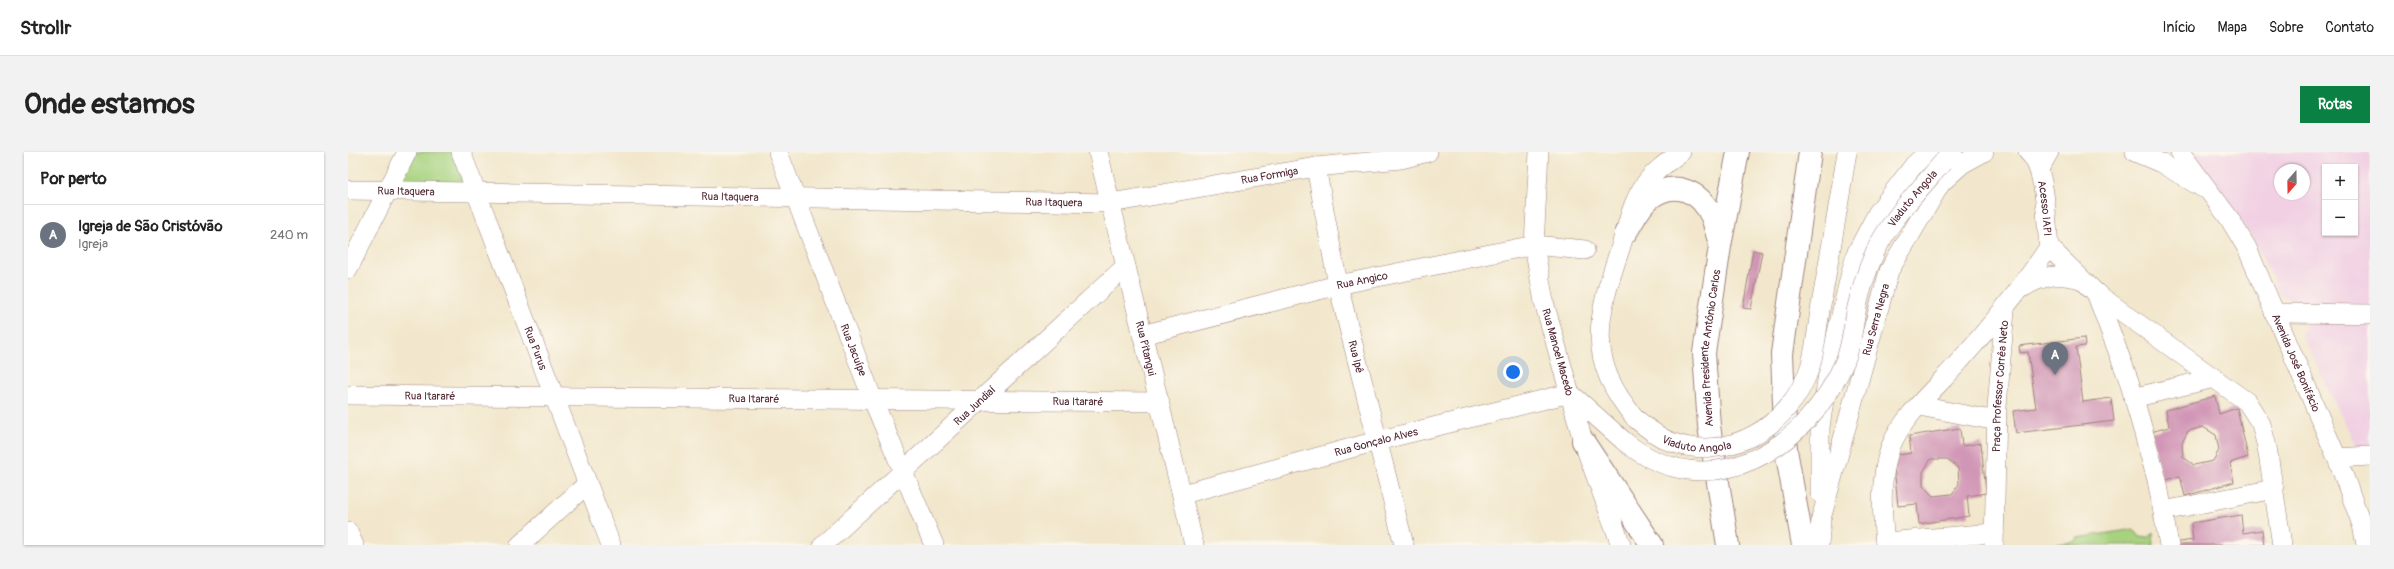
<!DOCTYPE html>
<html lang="pt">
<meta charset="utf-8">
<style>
:root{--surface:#fff;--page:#f2f2f2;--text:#222;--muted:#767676;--line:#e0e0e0;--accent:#0b8043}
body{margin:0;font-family:Pangolin,sans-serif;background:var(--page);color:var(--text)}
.controls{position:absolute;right:12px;top:12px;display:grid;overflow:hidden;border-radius:0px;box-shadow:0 1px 3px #0004}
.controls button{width:36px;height:36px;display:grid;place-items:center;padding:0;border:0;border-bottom:1px solid var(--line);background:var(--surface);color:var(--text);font:20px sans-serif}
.compass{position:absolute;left:1926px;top:12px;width:36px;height:36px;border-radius:50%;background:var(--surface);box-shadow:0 1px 3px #0004;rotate:200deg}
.you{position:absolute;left:1165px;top:220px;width:14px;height:14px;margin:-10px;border:3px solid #fff;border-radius:50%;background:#1a73e8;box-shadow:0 0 0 6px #1a73e833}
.badge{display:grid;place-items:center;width:26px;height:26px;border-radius:50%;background:var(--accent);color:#fff;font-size:13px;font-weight:700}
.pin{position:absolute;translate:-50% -33px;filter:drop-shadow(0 1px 2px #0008)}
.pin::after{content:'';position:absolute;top:21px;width:14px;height:12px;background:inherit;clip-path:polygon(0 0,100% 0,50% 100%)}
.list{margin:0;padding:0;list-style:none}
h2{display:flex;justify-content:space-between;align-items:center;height:52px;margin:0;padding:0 16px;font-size:17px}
h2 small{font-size:13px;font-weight:400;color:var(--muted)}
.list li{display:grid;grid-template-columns:26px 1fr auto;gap:12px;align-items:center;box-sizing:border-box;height:60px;padding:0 16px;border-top:1px solid var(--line)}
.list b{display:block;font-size:15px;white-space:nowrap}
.list p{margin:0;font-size:13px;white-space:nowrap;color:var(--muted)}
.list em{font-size:13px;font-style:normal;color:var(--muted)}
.map{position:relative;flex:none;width:2022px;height:393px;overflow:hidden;border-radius:0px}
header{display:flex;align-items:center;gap:24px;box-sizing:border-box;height:56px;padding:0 20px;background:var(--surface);border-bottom:1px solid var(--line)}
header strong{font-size:19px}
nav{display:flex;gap:22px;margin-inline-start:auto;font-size:14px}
.intro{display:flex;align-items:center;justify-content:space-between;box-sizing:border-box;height:96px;padding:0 24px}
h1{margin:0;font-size:28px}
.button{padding:10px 18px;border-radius:0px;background:var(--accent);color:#fff;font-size:14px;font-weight:700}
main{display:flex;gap:24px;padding:0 24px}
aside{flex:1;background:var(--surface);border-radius:0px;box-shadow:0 1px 3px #0004}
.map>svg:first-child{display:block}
.built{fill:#f1d0e3;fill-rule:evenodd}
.green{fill:#a7d380;stroke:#787956}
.building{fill:#d196b6;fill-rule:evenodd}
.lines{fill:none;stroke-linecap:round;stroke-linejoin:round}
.minor-casing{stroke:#9e837c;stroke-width:20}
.highway-casing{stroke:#9e837c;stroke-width:24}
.minor{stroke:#fff;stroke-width:19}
.highway{stroke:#fff;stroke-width:22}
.minor-bridge-casing{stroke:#9e837c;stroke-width:20;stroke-linecap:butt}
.minor-bridge{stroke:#fff;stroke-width:19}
.labels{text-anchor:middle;stroke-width:3.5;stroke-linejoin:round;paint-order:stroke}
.street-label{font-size:11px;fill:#4a1f2b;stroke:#fbf7ec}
</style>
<header>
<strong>Strollr</strong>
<nav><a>Início</a><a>Mapa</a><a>Sobre</a><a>Contato</a></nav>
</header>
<div class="intro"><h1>Onde estamos</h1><a class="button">Rotas</a></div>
<main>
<aside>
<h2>Por perto<small></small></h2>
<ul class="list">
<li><span class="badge" style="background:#6b7280">A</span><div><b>Igreja de São Cristóvão</b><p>Igreja</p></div><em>240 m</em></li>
</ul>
</aside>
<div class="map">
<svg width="2022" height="393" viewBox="0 0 2022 393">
<rect width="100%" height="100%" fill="#fbf7ec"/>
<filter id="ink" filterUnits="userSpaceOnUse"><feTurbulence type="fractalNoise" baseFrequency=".025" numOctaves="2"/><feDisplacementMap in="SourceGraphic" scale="8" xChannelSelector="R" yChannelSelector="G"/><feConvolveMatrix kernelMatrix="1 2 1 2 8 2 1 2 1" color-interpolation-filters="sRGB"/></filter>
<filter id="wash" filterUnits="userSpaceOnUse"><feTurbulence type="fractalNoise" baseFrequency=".012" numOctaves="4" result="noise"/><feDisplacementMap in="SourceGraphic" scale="16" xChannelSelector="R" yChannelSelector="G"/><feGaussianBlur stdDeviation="0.9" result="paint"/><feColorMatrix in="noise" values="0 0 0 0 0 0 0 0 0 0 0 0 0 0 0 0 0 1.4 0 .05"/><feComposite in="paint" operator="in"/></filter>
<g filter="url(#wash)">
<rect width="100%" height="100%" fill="#f2e7cc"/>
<g class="built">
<path d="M 1834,0 L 2022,0 L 2022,154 L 1941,148 L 1933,143 L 1903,84 L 1873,40 ZM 1977,15 L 2007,15 L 2007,81 L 1977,81 ZM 1932,18 L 1956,18 L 1956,42 L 1932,42 Z"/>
<path d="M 2022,170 L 2022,293 L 2008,294 L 1954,184 L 1957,171 Z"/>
</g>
<g class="green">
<path d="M 59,0 L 113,0 L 129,41 L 41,37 Z"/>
<path d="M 1786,377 L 1792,385 L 1799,386 L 1805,381 L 1806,393 L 1699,393 L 1726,390 L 1729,386 Z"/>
</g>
<g id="blocks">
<g class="building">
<path d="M 1405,98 L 1414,100 L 1403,157 L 1395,156 Z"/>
<path d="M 1736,186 L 1737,194 L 1728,195 L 1735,250 L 1763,246 L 1766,269 L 1668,281 L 1665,259 L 1688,256 L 1680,200 L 1672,201 L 1671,194 Z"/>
<path d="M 1867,244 L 1871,262 L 1889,256 L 1900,305 L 1882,311 L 1886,330 L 1837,344 L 1832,324 L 1814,329 L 1803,280 L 1821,275 L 1818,258 ZM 1855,275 L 1868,283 L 1871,298 L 1865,309 L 1846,313 L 1835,305 L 1834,291 L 1840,279 Z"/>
<path d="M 1612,276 L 1614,294 L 1633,291 L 1638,341 L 1619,344 L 1621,364 L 1571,372 L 1569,352 L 1550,354 L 1545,304 L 1563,301 L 1561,284 ZM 1583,307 L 1599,307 L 1610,316 L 1611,332 L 1604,342 L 1585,344 L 1575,334 L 1575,320 Z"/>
<path d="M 1893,363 L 1895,381 L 1914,378 L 1916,393 L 1826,393 L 1826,391 L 1845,388 L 1843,371 Z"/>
</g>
</g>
</g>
<g filter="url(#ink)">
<use href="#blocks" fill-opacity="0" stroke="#9e837c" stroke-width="1"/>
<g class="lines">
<defs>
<g id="minor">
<path id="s1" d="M 113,0 L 263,393"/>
<path id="s2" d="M 430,0 L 525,248 L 586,393"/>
<path id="s3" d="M 750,0 L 846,393"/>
<path id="s4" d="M 1191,0 L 1186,93 L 1196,150 L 1235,289 L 1273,393"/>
<path id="s5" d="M 1680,0 C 1699,16 1698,71 1701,95"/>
<path d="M 1787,0 L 1813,11 L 1855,36"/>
<path id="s6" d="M 1832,0 L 1881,66 L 1899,96 L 1989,306 L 2014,373 L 2018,393"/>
<path d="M 1596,9 L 1605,0"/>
<path id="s7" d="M 968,15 L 990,133 L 1056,393"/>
<path d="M 1691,17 L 1701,0"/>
<path id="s8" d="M 0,38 L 763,51 L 968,15 L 1053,7 L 1080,0"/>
<path d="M 0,117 L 59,0"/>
<path d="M 1676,135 C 1695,123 1711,121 1733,127"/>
<path d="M 1748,141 L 1899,250 L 1913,272 L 1919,295 L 1934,393"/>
<path d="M 1926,161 L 2022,162"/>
<path id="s9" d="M 794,183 L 990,133 L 1186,93 L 1237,98"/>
<path id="s10" d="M 0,243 L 812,250"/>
<path d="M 1785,246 L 1866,226"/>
<path d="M 1571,254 L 1649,269"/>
<path d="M 1288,267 C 1237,208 1249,165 1272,97 C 1279,76 1283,51 1297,32 C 1306,19 1321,9 1333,0"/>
<path d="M 1989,306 L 2022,304"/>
<path d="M 1472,341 L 1472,275 L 1481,215 L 1503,120 L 1509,100 L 1530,60 L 1566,13 L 1580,0"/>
<path id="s11" d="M 835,342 L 1029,289 L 1222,241 L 1277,290"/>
<path d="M 1815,359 L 1926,337"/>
<path d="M 0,380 L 6,393"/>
<path d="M 1537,390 L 1646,381"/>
<path d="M 172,393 L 238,333"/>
<path id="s12" d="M 475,393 L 778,114"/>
<path id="s13" d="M 1471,393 L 1473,367 L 1541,119 L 1593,31 L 1614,12 L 1636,0"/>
<path d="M 1537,393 C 1534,360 1531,326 1543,294 C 1554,265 1589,235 1609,212 C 1643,174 1673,137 1701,95 L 1748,141 L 1781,229 L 1809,328 L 1821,393"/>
<path id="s14" d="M 1646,393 L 1649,255 L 1657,158"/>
</g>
<g id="highway">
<path d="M 1278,80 C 1285,70 1291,55 1301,47 C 1325,27 1352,38 1364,65 C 1367,73 1369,83 1372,92"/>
<path d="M 1235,289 L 1304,393"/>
<path id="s15" d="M 1380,393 L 1361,274 L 1356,201 L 1372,94 L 1390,0"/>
<path d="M 1455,393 L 1438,298 L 1434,202 L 1462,0"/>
</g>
</defs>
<use href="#minor" class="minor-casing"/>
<use href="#highway" class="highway-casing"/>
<use href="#minor" class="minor"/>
<use href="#highway" class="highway"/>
<defs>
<g id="minor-bridge">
<path id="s16" d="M 1288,267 C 1299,276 1310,285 1323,290 C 1381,311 1441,274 1461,218 C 1468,199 1469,174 1473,153 C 1482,102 1491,51 1499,0"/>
<path id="s17" d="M 1277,290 C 1362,358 1460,296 1497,209 C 1504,192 1505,173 1509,155 C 1513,136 1520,116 1528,98 C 1544,65 1573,36 1596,9"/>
</g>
</defs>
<use href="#minor-bridge" class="minor-bridge-casing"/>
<use href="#minor-bridge" class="minor-bridge"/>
</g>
</g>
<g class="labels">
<g class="street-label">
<text dy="4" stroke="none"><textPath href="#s8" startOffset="924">Rua Formiga</textPath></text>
<text dy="4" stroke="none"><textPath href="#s8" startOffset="58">Rua Itaquera</textPath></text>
<text dy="4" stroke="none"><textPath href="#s8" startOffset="382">Rua Itaquera</textPath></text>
<text dy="4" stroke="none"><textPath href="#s17" startOffset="453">Viaduto Angola</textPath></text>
<text dy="4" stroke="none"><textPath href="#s8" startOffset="706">Rua Itaquera</textPath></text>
<text dy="4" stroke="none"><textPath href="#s5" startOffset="60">Acesso IAPI</textPath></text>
<text dy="4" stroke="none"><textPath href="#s9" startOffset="227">Rua Angico</textPath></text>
<text dy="4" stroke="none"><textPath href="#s13" startOffset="233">Rua Serra Negra</textPath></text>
<text dy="4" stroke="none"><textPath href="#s15" startOffset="199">Avenida Presidente Antônio Carlos</textPath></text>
<text dy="4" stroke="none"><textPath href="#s1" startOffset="210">Rua Purus</textPath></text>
<text dy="4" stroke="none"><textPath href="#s3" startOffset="202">Rua Pitangui</textPath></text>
<text dy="4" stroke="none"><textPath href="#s2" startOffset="212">Rua Jacuípe</textPath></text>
<text dy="4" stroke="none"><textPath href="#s4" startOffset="203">Rua Manoel Macedo</textPath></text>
<text dy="4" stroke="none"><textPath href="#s7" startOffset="194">Rua Ipê</textPath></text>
<text dy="4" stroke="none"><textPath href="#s6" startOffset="242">Avenida José Bonifácio</textPath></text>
<text dy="4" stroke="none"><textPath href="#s14" startOffset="159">Praça Professor Corrêa Neto</textPath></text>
<text dy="4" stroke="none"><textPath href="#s10" startOffset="82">Rua Itararé</textPath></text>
<text dy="4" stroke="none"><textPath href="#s10" startOffset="406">Rua Itararé</textPath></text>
<text dy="4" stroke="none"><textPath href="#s10" startOffset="730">Rua Itararé</textPath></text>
<text dy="4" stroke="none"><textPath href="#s12" startOffset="206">Rua Jundiaí</textPath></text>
<text dy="4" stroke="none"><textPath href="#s16" startOffset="68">Viaduto Angola</textPath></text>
<text dy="4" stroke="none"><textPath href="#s11" startOffset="200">Rua Gonçalo Alves</textPath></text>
</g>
</g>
</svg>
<div class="controls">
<button>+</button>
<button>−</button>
</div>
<svg class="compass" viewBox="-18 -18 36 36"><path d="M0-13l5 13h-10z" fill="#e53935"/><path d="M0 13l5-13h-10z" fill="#767676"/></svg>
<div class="you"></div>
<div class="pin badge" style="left:1707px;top:223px;background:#6b7280">A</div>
</div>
</main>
